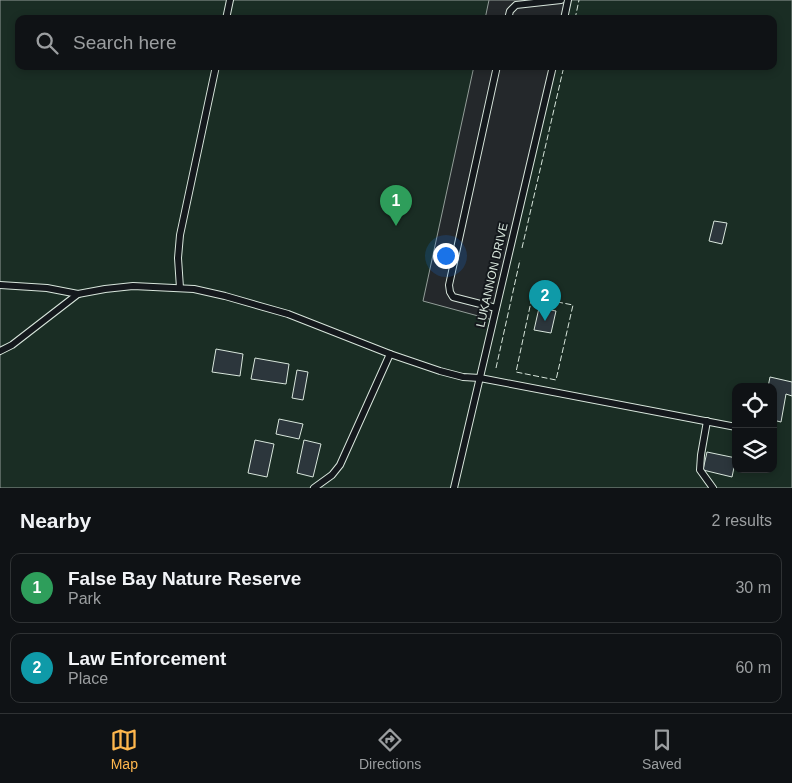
<!DOCTYPE html>
<style>
:root{--surface:#0f1215;--page:#181b1e;--text:#f1f3f6;--muted:#9b9ea0;--line:#2f3234;--accent:#ffb74d}
body{margin:0;font-family:Arial,sans-serif;background:var(--page);color:var(--text)}
.controls{position:absolute;right:15px;bottom:15px;display:grid;overflow:hidden;border-radius:10px;box-shadow:0 2px 8px #0003}
.controls button{width:45px;height:45px;display:grid;place-items:center;padding:0;border:0;border-bottom:1px solid var(--line);background:var(--surface);color:var(--text);font:25px sans-serif}
.you{position:absolute;left:445px;top:255px;width:18px;height:18px;margin:-12px;border:4px solid #fff;border-radius:50%;background:#1a73e8;box-shadow:0 0 0 8px #1a73e833}
.badge{display:grid;place-items:center;width:32px;height:32px;border-radius:50%;background:var(--accent);color:#fff;font-size:16px;font-weight:700}
.pin{position:absolute;translate:-50% -41px;filter:drop-shadow(0 1px 2px #0008)}
.pin::after{content:'';position:absolute;top:26px;width:18px;height:15px;background:inherit;clip-path:polygon(0 0,100% 0,50% 100%)}
.list{margin:0;padding:0;list-style:none}
h2{display:flex;justify-content:space-between;align-items:center;height:65px;margin:0;padding:0 20px;font-size:21px}
h2 small{font-size:16px;font-weight:400;color:var(--muted)}
.list li{display:grid;grid-template-columns:32px 1fr auto;gap:15px;align-items:center;box-sizing:border-box;height:70px;margin:0 10px 10px;padding:0 10px;border:1px solid var(--line);border-radius:10px}
.list b{display:block;font-size:19px;white-space:nowrap}
.list p{margin:0;font-size:16px;white-space:nowrap;color:var(--muted)}
.list em{font-size:16px;font-style:normal;color:var(--muted)}
.icon{flex:none;width:28px;height:28px;fill:none;stroke:currentColor;stroke-width:2;stroke-linecap:round;stroke-linejoin:round}
.map{position:relative;flex:none;width:792px;height:488px;overflow:hidden}
.search{position:absolute;background:var(--surface);box-shadow:0 2px 8px #0003;left:15px;right:15px;top:15px;height:55px;display:flex;align-items:center;gap:12px;box-sizing:border-box;padding:0 18px;border-radius:10px;color:var(--muted);font-size:19px}
.sheet{height:225px;background:var(--surface)}
nav{display:flex;justify-content:space-around;align-items:center;box-sizing:border-box;height:70px;border-top:1px solid var(--line);background:var(--surface);font-size:14px;color:var(--muted)}
nav a{display:grid;justify-items:center;gap:2px}
nav .on{color:var(--accent)}
.map>svg:first-child{display:block}
.green{fill:#1a2d24;stroke:#939e99;fill-rule:evenodd}
.parking{fill:#24282b;stroke:#939e99}
.building{fill:#2c363c;stroke:#d8e6dc}
.lines{fill:none;stroke-linecap:round;stroke-linejoin:round}
.service-casing{stroke:#d8e6dc;stroke-width:8}
.service{stroke:#14181c;stroke-width:6}
.fence{stroke:#d8e6dc;stroke-width:1;stroke-dasharray:6 2.5;stroke-linecap:butt}
.labels{text-anchor:middle;stroke-width:4;stroke-linejoin:round;paint-order:stroke}
.street-label{font-size:12px;fill:#d8e6dc;stroke:#14181c}
</style>
<div class="map">
<svg width="792" height="488" viewBox="0 0 792 488">
<rect width="100%" height="100%" fill="#14181c"/>
<path class="green" d="M 0,0 L 792,0 L 792,488 L 0,488 ZM 19,19 L 773,19 L 773,66 L 19,66 ZM 736,387 L 773,387 L 773,469 L 736,469 Z"/>
<g class="parking">
<path d="M 489,0 L 568,0 L 564,19 L 485,19 Z"/>
<path d="M 474,66 L 553,66 L 493,320 L 423,301 Z"/>
</g>
<g class="building">
<path d="M 714,221 L 727,223 L 722,244 L 709,241 Z"/>
<path d="M 539,308 L 556,311 L 551,333 L 534,330 Z"/>
<path d="M 216,349 L 243,354 L 240,376 L 212,372 Z"/>
<path d="M 255,358 L 289,364 L 286,384 L 251,379 Z"/>
<path d="M 297,370 L 308,372 L 303,400 L 292,398 Z"/>
<path d="M 770,377 L 792,382 L 792,396 L 786,394 L 781,422 L 773,420 L 773,387 L 768,387 Z"/>
<path d="M 279,419 L 303,424 L 299,439 L 276,434 Z"/>
<path d="M 255,440 L 274,444 L 267,477 L 248,473 Z"/>
<path d="M 304,440 L 321,444 L 313,477 L 297,473 Z"/>
<path d="M 707,452 L 736,458 L 732,477 L 703,470 Z"/>
</g>
<g class="lines">
<defs>
<g id="service">
<path d="M 226,19 L 230,0"/>
<path d="M 508,19 L 510,11 L 516,5 L 561,0"/>
<path d="M 564,19 L 568,0"/>
<path d="M 0,285 L 47,288 L 78,294"/>
<path d="M 180,288 L 178,258 L 180,235 L 216,66"/>
<path d="M 496,308 L 453,297 L 450,292 L 449,285 L 497,66"/>
<path d="M 0,351 L 12,345 L 78,294 L 105,289 L 133,286 L 194,289 L 225,296 L 288,314 L 390,354 L 440,371 L 463,377 L 480,378 L 736,427"/>
<path d="M 707,421 L 701,455 L 700,470 L 713,488"/>
<path d="M 314,488 L 332,475 L 340,465 L 390,354"/>
<path d="M 454,488 L 553,66"/>
</g>
</defs>
<use href="#service" class="service-casing"/>
<use href="#service" class="service"/>
<g class="fence">
<path d="M 575,19 L 579,0"/>
<path d="M 522,248 L 564,66"/>
<path d="M 532,297 L 573,305 L 556,380 L 516,372 Z"/>
<path d="M 496,368 L 520,260"/>
</g>
</g>
<g class="labels">
<g class="street-label">
<text transform="translate(492 275) rotate(-77)" y="4">LUKANNON DRIVE</text>
</g>
</g>
</svg>
<div class="controls">
<button><svg class="icon" aria-label="locate" viewBox="0 0 24 24"><circle cx="12" cy="12" r="6"/><path d="M12 2v4M12 18v4M2 12h4M18 12h4"/></svg></button>
<button><svg class="icon" aria-label="layers" viewBox="0 0 24 24"><path d="M12 4l9 5-9 5-9-5zM3 14l9 5 9-5"/></svg></button>
</div>
<div class="you"></div>
<div class="pin badge" style="left:396px;top:226px;background:#2e9e5b">1</div>
<div class="pin badge" style="left:545px;top:321px;background:#0f9aa8">2</div>
<div class="search"><svg class="icon" aria-label="search" viewBox="0 0 24 24"><circle cx="10" cy="10" r="6"/><path d="M15 15l6 6"/></svg>Search here</div>
</div>
<section class="sheet">
<h2>Nearby<small>2 results</small></h2>
<ul class="list">
<li><span class="badge" style="background:#2e9e5b">1</span><div><b>False Bay Nature Reserve</b><p>Park</p></div><em>30 m</em></li>
<li><span class="badge" style="background:#0f9aa8">2</span><div><b>Law Enforcement</b><p>Place</p></div><em>60 m</em></li>
</ul>
</section>
<nav>
<a class="on"><svg class="icon" aria-label="map" viewBox="0 0 24 24"><path d="M3 6l6-2 6 2 6-2v14l-6 2-6-2-6 2zM9 4v14M15 6v14"/></svg>Map</a>
<a><svg class="icon" aria-label="directions" viewBox="0 0 24 24"><path d="M12 3l9 9-9 9-9-9zM9 14v-3h6M13 9l2 2-2 2"/></svg>Directions</a>
<a><svg class="icon" aria-label="saved" viewBox="0 0 24 24"><path d="M7 4h10v16l-5-4-5 4z"/></svg>Saved</a>
</nav>
